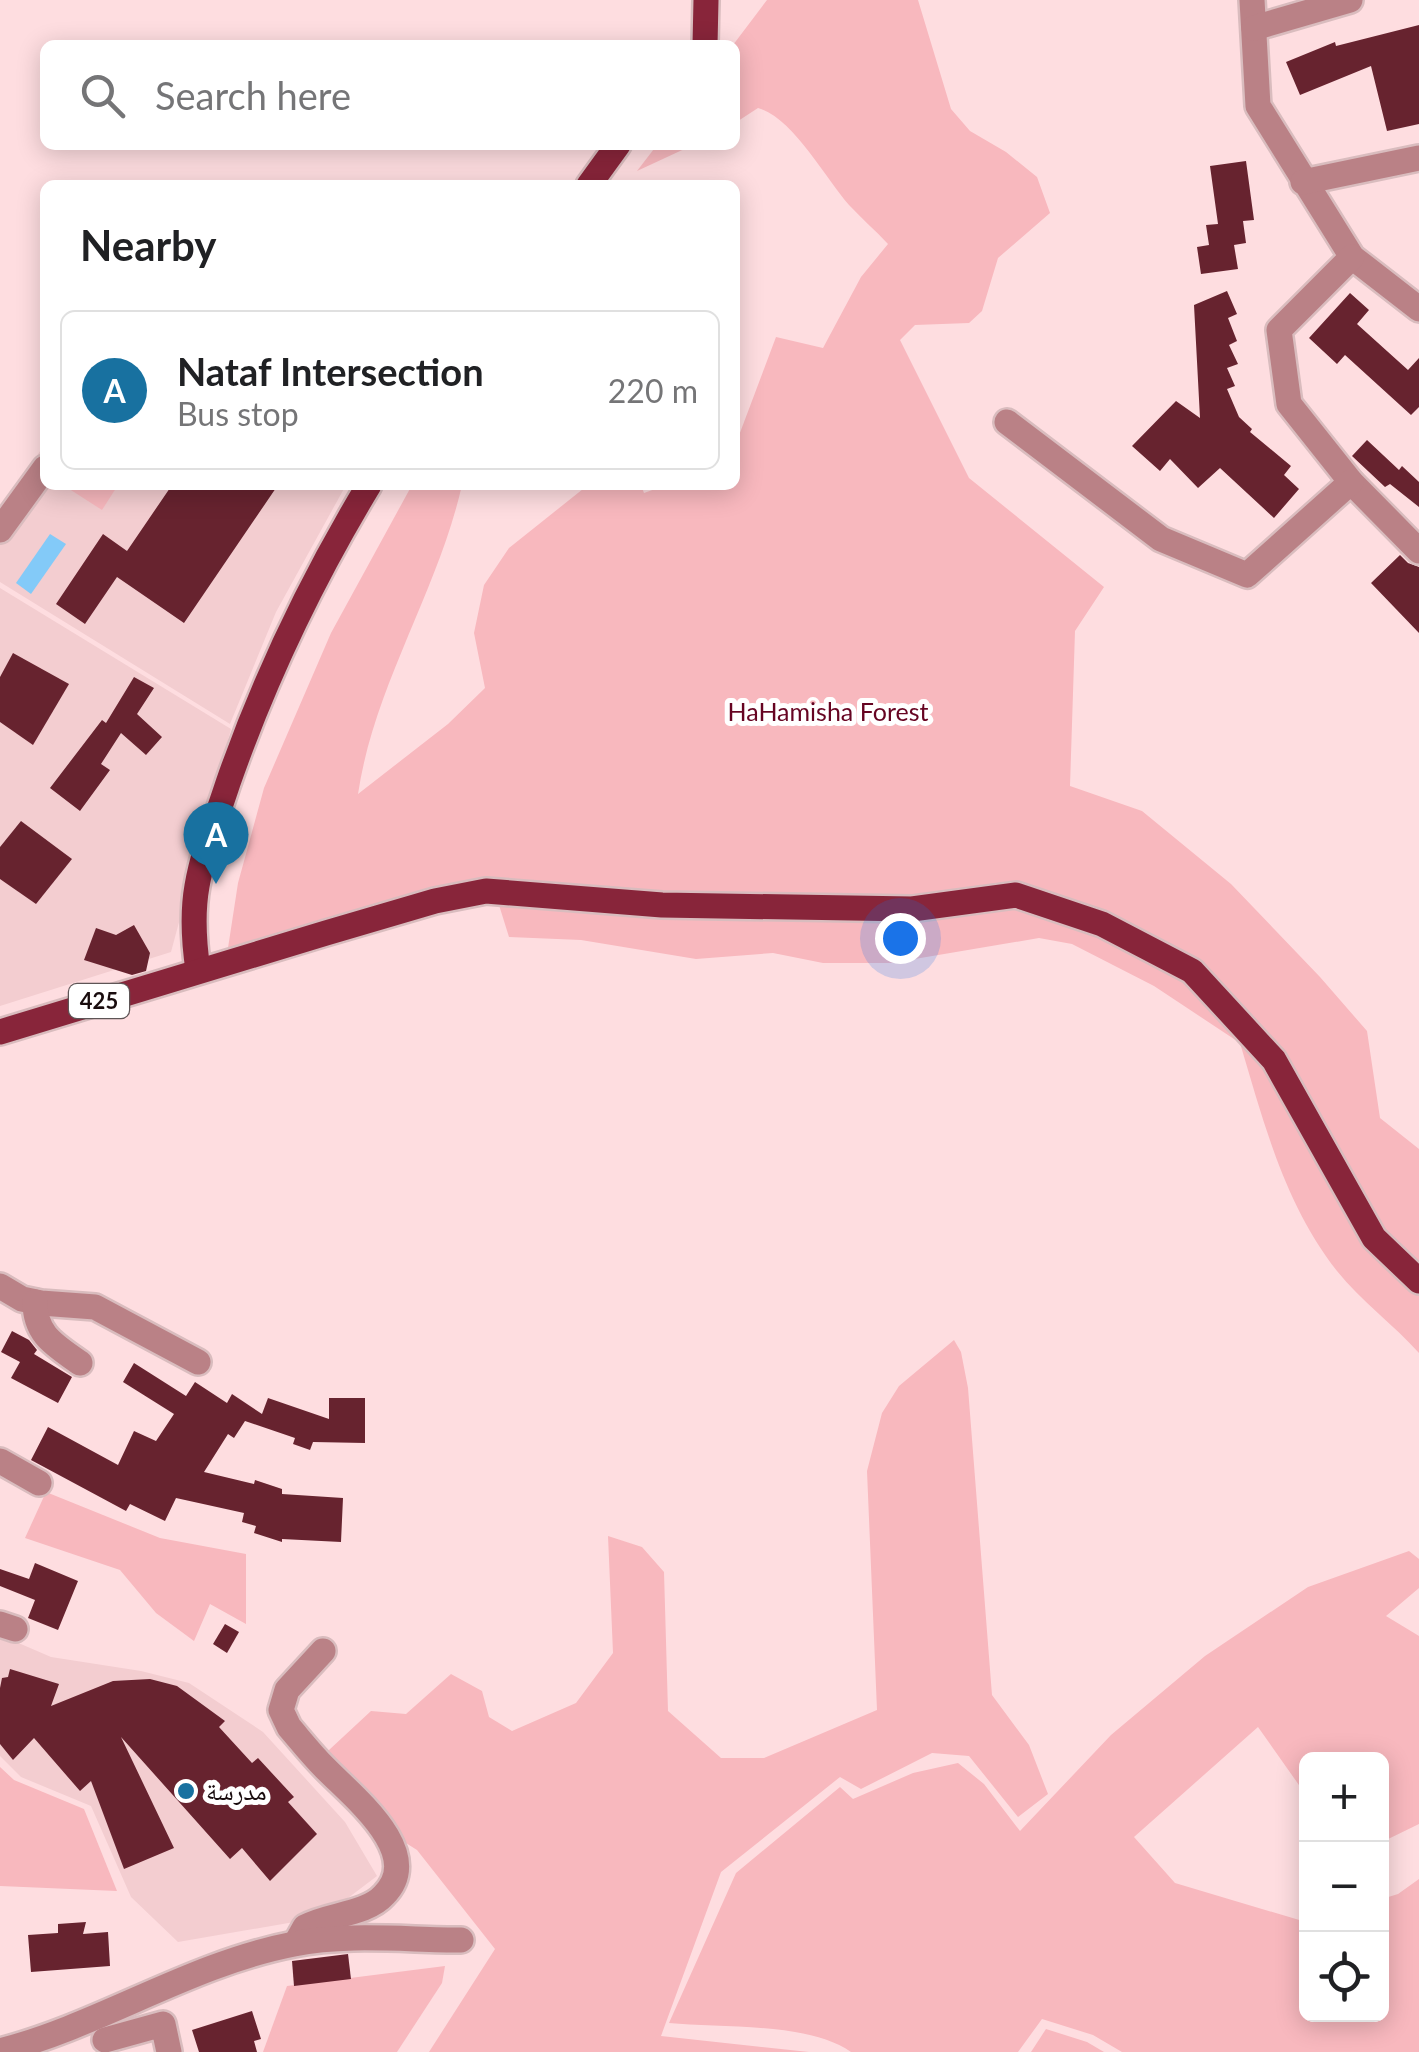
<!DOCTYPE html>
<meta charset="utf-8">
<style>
:root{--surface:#fff;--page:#f2f2f2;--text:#202124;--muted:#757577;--line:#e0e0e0;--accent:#1871a0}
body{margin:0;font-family:Lato,"Noto Naskh Arabic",sans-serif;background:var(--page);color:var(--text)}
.controls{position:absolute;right:30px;bottom:30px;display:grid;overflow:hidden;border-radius:15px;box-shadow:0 5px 25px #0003}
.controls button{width:90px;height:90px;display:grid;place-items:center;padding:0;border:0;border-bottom:2px solid var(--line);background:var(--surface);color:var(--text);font:50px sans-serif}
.you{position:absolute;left:900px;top:938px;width:35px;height:35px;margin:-25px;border:8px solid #fff;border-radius:50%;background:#1a73e8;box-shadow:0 0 0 15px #1a73e833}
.badge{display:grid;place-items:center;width:65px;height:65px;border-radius:50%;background:var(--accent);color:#fff;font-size:32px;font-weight:700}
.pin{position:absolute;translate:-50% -82px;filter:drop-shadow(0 2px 5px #0008)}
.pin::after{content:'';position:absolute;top:52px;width:35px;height:30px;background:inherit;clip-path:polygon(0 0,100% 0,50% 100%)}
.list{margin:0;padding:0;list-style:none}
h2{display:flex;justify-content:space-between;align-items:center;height:130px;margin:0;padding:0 40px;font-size:42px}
h2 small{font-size:32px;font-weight:400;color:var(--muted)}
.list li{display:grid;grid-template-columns:65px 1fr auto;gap:30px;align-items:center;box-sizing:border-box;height:160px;margin:0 20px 20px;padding:0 20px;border:2px solid var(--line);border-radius:15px}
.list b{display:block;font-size:38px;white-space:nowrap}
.list p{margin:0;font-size:32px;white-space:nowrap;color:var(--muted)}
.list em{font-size:32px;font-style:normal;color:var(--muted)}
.icon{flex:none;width:55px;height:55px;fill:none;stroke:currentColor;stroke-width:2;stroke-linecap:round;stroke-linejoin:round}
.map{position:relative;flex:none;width:1419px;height:2052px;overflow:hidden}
.search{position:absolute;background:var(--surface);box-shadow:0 5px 25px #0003;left:40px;top:40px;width:700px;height:110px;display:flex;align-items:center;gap:25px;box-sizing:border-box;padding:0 35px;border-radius:15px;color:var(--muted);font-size:38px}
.panel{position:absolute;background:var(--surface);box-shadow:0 5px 25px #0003;left:40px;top:180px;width:700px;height:310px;border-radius:15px}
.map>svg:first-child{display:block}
.built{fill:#f3cdd0}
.green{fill:#f8b8be}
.water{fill:#83caf8}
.building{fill:#67232f}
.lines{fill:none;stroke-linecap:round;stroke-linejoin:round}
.minor-casing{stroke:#d9bcbe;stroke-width:30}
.major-casing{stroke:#d9bcbe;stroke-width:30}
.minor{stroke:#ba8186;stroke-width:25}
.major{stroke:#88253a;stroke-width:25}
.poi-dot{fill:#1871a0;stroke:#fff;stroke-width:4}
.labels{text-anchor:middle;stroke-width:10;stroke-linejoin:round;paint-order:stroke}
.shield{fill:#fff;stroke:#5e5556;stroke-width:2.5}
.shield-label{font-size:22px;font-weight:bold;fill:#190c0e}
.park-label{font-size:25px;fill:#660422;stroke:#fff}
.poi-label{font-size:25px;fill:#190c0e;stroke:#fff;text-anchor:start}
</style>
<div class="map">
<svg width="1419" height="2052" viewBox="0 0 1419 2052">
<rect width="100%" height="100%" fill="#fedde0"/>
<g class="built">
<path d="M 45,444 L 45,485 L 346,485 L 276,612 L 230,724 L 0,582 L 0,509 Z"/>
<path d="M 0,588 L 231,729 L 171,952 L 0,1006 Z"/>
<path d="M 0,1635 L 51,1657 L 141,1671 L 189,1683 L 263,1732 L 345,1822 L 377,1876 L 323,1917 L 178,1942 L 131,1897 L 91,1806 L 21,1777 L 0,1756 Z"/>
</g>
<g class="green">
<path d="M 767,0 L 918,0 L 951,109 L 970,131 L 1006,152 L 1037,177 L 1050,213 L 998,258 L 982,311 L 969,323 L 915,325 L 900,340 L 969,478 L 1104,587 L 1075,631 L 1070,786 L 1142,811 L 1231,884 L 1320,977 L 1367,1031 L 1380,1118 L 1419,1149 L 1419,1353 C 1394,1325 1361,1301 1337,1271 C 1284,1203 1264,1123 1240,1043 L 1154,986 L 1072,944 L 1039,938 L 891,963 L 823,963 L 773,953 L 696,959 L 581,940 L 509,937 L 494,889 L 238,967 L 228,948 L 238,883 L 264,788 L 331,633 L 412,485 L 462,485 C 438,591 374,686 358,794 L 448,724 L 485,688 L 474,633 L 484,585 L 509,548 L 588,485 L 641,485 L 644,493 L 666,485 L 735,485 L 735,446 L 776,337 L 823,348 L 861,277 L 888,244 C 875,230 861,218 849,205 C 825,178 793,118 758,108 L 735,123 L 733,45 Z"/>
<path d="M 657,145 L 693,145 L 637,171 Z"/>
<path d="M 63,485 L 118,485 L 102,510 Z"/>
<path d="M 954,1340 L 961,1352 L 968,1388 L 992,1695 L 1029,1745 L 1048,1794 L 1018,1817 L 969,1756 L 932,1753 L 861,1789 L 840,1777 L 721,1872 L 661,2036 L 809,2052 L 429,2052 L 495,1949 L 417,1850 L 371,1821 L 315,1763 L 371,1711 L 406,1714 L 451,1674 L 482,1691 L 489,1717 L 512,1731 L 576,1703 L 613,1653 L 608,1536 L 642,1547 L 664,1572 L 668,1711 L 721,1758 L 764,1758 L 877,1710 L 867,1471 L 882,1413 L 899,1386 Z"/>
<path d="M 46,1492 L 160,1538 L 246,1554 L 246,1624 L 210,1604 L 194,1641 L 156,1613 L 120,1570 L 25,1538 Z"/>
<path d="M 1409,1551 L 1419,1559 L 1419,1588 L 1386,1616 L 1419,1636 L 1419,1824 L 1382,1842 L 1382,1760 L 1306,1760 L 1306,1795 L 1258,1727 L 1134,1837 L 1175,1883 L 1306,1922 L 1306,2014 L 1382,2014 L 1382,1899 L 1398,1894 L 1419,1879 L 1419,2052 L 1122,2052 L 1093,2035 L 1042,2019 L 1018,2052 L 851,2052 C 809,2022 720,2028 669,2023 L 736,1873 L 840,1787 L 853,1799 L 913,1773 L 958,1763 L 984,1784 L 1020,1831 L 1111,1735 L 1205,1656 L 1308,1587 Z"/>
<path d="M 0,1767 L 14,1780 L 84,1809 L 117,1891 L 0,1886 Z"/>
<path d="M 445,1966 L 442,1983 L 397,2052 L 263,2052 L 287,1986 Z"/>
<path d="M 1046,2029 L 1087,2042 L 1104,2052 L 1031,2052 Z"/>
</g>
<path class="water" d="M 50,534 L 66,544 L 31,594 L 16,583 Z"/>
<g class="building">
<path d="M 1419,25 L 1419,124 L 1387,131 L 1371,66 L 1300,95 L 1286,62 L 1335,42 L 1336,46 Z"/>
<path d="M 1246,161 L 1254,220 L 1243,221 L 1246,243 L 1234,245 L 1238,269 L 1201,274 L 1197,247 L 1209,245 L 1206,225 L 1218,224 L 1210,166 Z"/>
<path d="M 1227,291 L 1237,314 L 1228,318 L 1237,341 L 1229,345 L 1238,364 L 1227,368 L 1235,386 L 1227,389 L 1239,417 L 1252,429 L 1250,432 L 1291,466 L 1284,475 L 1299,489 L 1274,518 L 1220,468 L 1198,488 L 1170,459 L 1160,471 L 1132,446 L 1176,401 L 1200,418 L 1194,305 Z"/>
<path d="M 1350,293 L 1369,310 L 1357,324 L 1408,370 L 1419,358 L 1419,407 L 1411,415 L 1345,355 L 1337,364 L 1309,338 Z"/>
<path d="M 1367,440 L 1399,470 L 1402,466 L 1419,482 L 1419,507 L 1390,484 L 1385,487 L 1352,456 Z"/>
<path d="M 172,485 L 278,485 L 184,623 L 117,577 L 85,624 L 56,604 L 103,534 L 127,551 Z"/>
<path d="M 1400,555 L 1408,563 L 1419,567 L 1419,633 L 1371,583 Z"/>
<path d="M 13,653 L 69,684 L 33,745 L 0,722 L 0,677 Z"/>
<path d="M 134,677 L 154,688 L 137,714 L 162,737 L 146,755 L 121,733 L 101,764 L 110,770 L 80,811 L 50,788 L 102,720 L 106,723 Z"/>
<path d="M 21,821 L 72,859 L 36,904 L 0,879 L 0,847 Z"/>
<path d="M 134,925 L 150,953 L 146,971 L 132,975 L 84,960 L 96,928 L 116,935 Z"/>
<path d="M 12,1331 L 29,1340 L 37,1350 L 34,1354 L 72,1377 L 58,1403 L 11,1378 L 20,1362 L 1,1352 Z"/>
<path d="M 134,1363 L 186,1396 L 195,1382 L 227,1403 L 232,1394 L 262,1414 L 268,1398 L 329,1419 L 329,1398 L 365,1398 L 365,1443 L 313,1442 L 310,1450 L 293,1444 L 295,1438 L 245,1421 L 234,1438 L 228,1434 L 204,1472 L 254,1484 L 255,1480 L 282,1489 L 282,1494 L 343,1498 L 341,1542 L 282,1539 L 282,1542 L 254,1533 L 256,1526 L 242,1522 L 244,1513 L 176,1498 L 165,1521 L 130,1504 L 126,1511 L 31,1460 L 48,1427 L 118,1465 L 134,1431 L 156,1441 L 174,1414 L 123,1382 Z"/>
<path d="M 35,1563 L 78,1581 L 58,1630 L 28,1618 L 35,1600 L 0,1586 L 0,1569 L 29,1579 Z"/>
<path d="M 225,1624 L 239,1632 L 227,1653 L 213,1644 Z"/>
<path d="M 10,1669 L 59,1684 L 51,1706 L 113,1681 L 150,1679 L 177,1686 L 225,1721 L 219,1727 L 252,1763 L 258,1758 L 294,1797 L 288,1802 L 317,1834 L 270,1881 L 242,1848 L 230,1859 L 121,1737 L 174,1848 L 124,1869 L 91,1781 L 80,1791 L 34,1738 L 13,1760 L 0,1744 L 0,1688 L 2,1678 L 8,1677 Z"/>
<path d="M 86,1922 L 83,1934 L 108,1932 L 110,1966 L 31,1972 L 28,1935 L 58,1933 L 58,1924 Z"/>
<path d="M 348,1954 L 351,1979 L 294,1986 L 292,1961 Z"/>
<path d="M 252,2011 L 261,2039 L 254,2041 L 257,2052 L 199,2052 L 192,2030 Z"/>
</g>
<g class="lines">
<defs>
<g id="minor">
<path d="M 1252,0 L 1258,106 L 1352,257 L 1419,309"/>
<path d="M 1254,28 L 1350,0"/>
<path d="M 1303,182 L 1419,158"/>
<path d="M 1352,257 L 1279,330 L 1289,404 L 1351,482 L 1419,551"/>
<path d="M 1007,422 L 1161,539 L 1247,575 L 1351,482"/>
<path d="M 0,530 L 45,468"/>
<path d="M 0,1286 L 22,1299 L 41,1303 L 95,1307 L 198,1362"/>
<path d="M 35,1302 C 35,1335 55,1345 80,1363"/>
<path d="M 0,1461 L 39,1483"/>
<path d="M 0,1624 L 15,1629"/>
<path d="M 296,1943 L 305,1927 C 328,1914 366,1915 384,1895 C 426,1853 352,1796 325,1768 C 312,1755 301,1741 289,1727 L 281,1710 L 287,1690 L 323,1651"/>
<path d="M 105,2040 L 163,2024 L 169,2052"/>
<path d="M 0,2051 C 101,2025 190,1964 294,1944 C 347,1933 407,1940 461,1940"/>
</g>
<g id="major">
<path d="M 705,45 L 706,0"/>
<path d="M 589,185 L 618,145"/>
<path d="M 198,970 C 194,943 192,914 197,886 C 203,851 217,817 228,783 C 265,677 311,581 369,485"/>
<path d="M 0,1032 L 326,933 L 435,901 L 486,891 L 662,905 L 912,909 L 1016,895 L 1102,924 L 1192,971 L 1274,1060 L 1374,1238 L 1419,1281"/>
</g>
</defs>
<use href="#minor" class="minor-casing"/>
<use href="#major" class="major-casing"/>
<use href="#minor" class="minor"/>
<use href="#major" class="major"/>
</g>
<circle class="poi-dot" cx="186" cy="1791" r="10"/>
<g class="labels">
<rect class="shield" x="69" y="984" width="60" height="34" rx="8"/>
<g class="shield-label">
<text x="99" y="1009">425</text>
</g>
<g class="park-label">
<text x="828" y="721">HaHamisha Forest</text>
</g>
<g class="poi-label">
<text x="206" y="1800">مدرسة</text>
</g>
</g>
</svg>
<div class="controls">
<button>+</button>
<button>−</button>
<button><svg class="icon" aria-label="locate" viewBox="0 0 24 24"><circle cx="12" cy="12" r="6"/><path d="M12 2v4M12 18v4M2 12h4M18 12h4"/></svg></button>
</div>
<div class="you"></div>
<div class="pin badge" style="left:216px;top:884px">A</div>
<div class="search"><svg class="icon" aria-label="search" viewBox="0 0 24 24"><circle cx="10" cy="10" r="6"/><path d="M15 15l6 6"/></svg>Search here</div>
<section class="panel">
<h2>Nearby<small></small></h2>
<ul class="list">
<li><span class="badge">A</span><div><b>Nataf Intersection</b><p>Bus stop</p></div><em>220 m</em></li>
</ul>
</section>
</div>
